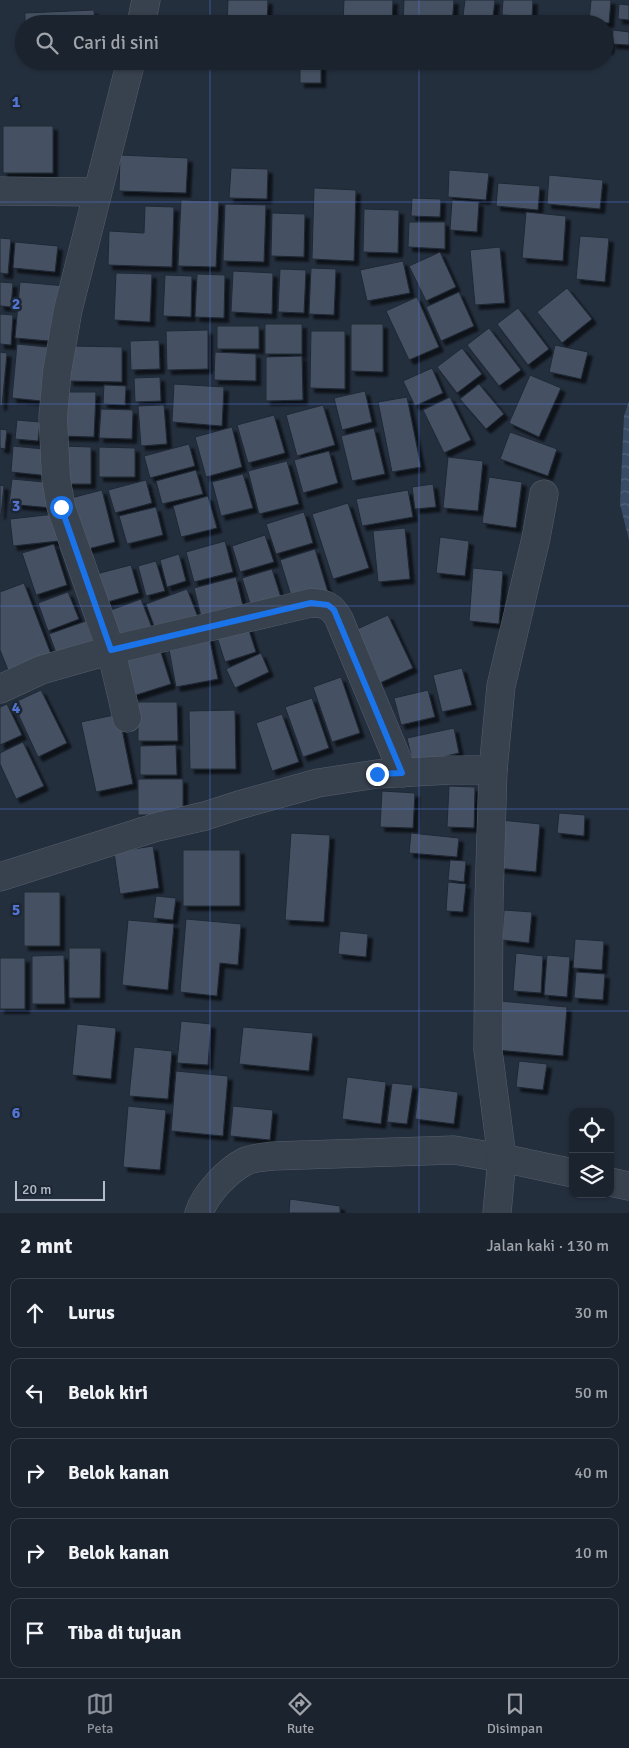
<!DOCTYPE html>
<html lang="id">
<meta charset="utf-8">
<style>
:root{--surface:#1b232e;--page:#282f3a;--text:#f1f3f6;--muted:#a0a4aa;--line:#39404a;--accent:#8c9099}
body{margin:0;font-family:Signika,sans-serif;background:var(--page);color:var(--text)}
.controls{position:absolute;right:15px;bottom:15px;display:grid;overflow:hidden;border-radius:10px;box-shadow:0 1px 4px #0004}
.controls button{width:45px;height:45px;display:grid;place-items:center;padding:0;border:0;border-bottom:1px solid var(--line);background:var(--surface);color:var(--text);font:25px sans-serif}
.scale{position:absolute;left:15px;bottom:12px;width:90px;box-sizing:border-box;padding-left:5px;border:2px solid #b4bcc9;border-top:0;font-size:14px;line-height:18px;white-space:nowrap;color:#b4bcc9;-webkit-text-stroke:4px #1d2633;paint-order:stroke}
.stop{position:absolute;width:15px;height:15px;margin:-11px;border:4px solid #1a73e8;border-radius:50%;background:#fff}
.stop.end{background:#1a73e8;border-color:#fff;box-shadow:0 1px 5px #0008}
.list{margin:0;padding:0;list-style:none}
h2{display:flex;justify-content:space-between;align-items:center;height:65px;margin:0;padding:0 20px;font-size:21px}
h2 small{font-size:16px;font-weight:400;color:var(--muted)}
.list li{display:grid;grid-template-columns:32px 1fr auto;gap:15px;align-items:center;box-sizing:border-box;height:70px;margin:0 10px 10px;padding:0 10px;border:1px solid var(--line);border-radius:10px}
.list b{display:block;font-size:19px;white-space:nowrap}
.list em{font-size:16px;font-style:normal;color:var(--muted)}
.icon{flex:none;width:28px;height:28px;fill:none;stroke:currentColor;stroke-width:2;stroke-linecap:round;stroke-linejoin:round}
.map{position:relative;flex:none;width:629px;height:1213px;overflow:hidden}
.search{position:absolute;background:var(--surface);box-shadow:0 1px 4px #0004;left:15px;right:15px;top:15px;height:55px;display:flex;align-items:center;gap:12px;box-sizing:border-box;padding:0 18px;border-radius:28px;color:var(--muted);font-size:19px}
.sheet{height:465px;background:var(--surface)}
nav{display:flex;justify-content:space-around;align-items:center;box-sizing:border-box;height:70px;border-top:1px solid var(--line);background:var(--surface);font-size:14px;color:var(--muted)}
nav a{display:grid;justify-items:center;gap:2px}
nav .on{color:var(--accent)}
.map>svg:first-child{display:block}
.water{fill:url(#water-waves)}
.building{fill:#455162;stroke:#1f2835;filter:url(#shadow)}
.lines{fill:none;stroke-linecap:round;stroke-linejoin:round}
.street-casing{stroke:#565f6c;stroke-width:29}
.street{stroke:#38414e;stroke-width:28}
.route{stroke:#1a73e8;stroke-width:6}
.grid{fill:none;stroke:#5274d3;stroke-width:1;stroke-opacity:0.55}
.grid-label{font-size:16px;text-anchor:middle;font-weight:bold;fill:#5274d3;stroke:#1d2633;stroke-width:5;stroke-linejoin:round;paint-order:stroke}
</style>
<div class="map">
<svg width="629" height="1213" viewBox="0 0 629 1213">
<defs>
<pattern id="water-waves" width="16" height="10" patternUnits="userSpaceOnUse" patternTransform="scale(1.25)"><rect width="16" height="10" fill="#394c67"/><path d="M0 5q4-4 8 0t8 0" fill="none" stroke="#53647b"/></pattern>
<filter id="shadow"><feDropShadow dx="4.5" dy="4.5" stdDeviation="1" flood-color="#0009"/></filter>
</defs>
<rect width="100%" height="100%" fill="#242f3e"/>
<path class="water" d="M 629,401 L 629,540 L 620,504 L 624,416 Z"/>
<g class="building">
<path d="M 228,0 L 268,0 L 267,24 L 227,24 Z"/>
<path d="M 344,0 L 393,0 L 392,24 L 343,24 Z"/>
<path d="M 404,0 L 454,0 L 452,24 L 403,24 Z"/>
<path d="M 465,0 L 495,0 L 492,24 L 462,24 Z"/>
<path d="M 503,0 L 533,0 L 532,17 L 502,15 Z"/>
<path d="M 591,0 L 611,0 L 609,23 L 589,22 Z"/>
<path d="M 619,4 L 629,5 L 629,20 L 618,19 Z"/>
<path d="M 94,10 L 95,24 L 25,24 L 25,13 Z"/>
<path d="M 275,16 L 312,18 L 311,24 L 275,24 Z"/>
<path d="M 605,30 L 611,30 L 609,50 L 605,49 Z"/>
<path d="M 613,30 L 629,32 L 629,45 L 612,44 Z"/>
<rect x="300" y="61" width="21" height="22"/>
<rect x="3" y="126" width="50" height="47"/>
<path d="M 120,155 L 188,158 L 186,193 L 119,191 Z"/>
<path d="M 231,168 L 268,169 L 267,199 L 229,198 Z"/>
<path d="M 449,170 L 489,173 L 486,200 L 448,197 Z"/>
<path d="M 549,175 L 603,180 L 600,209 L 547,204 Z"/>
<path d="M 498,183 L 540,186 L 538,210 L 496,206 Z"/>
<path d="M 314,188 L 356,190 L 354,261 L 312,259 Z"/>
<path d="M 412,198 L 441,199 L 440,217 L 411,216 Z"/>
<path d="M 181,200 L 219,201 L 216,267 L 178,266 Z"/>
<path d="M 452,200 L 479,202 L 477,232 L 450,230 Z"/>
<path d="M 225,204 L 266,205 L 264,262 L 223,261 Z"/>
<path d="M 145,206 L 174,207 L 172,267 L 108,265 L 109,231 L 144,233 Z"/>
<path d="M 364,209 L 399,210 L 398,253 L 363,252 Z"/>
<path d="M 526,212 L 566,216 L 563,261 L 522,258 Z"/>
<path d="M 272,213 L 305,214 L 304,257 L 271,256 Z"/>
<path d="M 409,222 L 445,222 L 445,249 L 408,247 Z"/>
<path d="M 580,236 L 609,238 L 605,282 L 576,279 Z"/>
<path d="M 0,238 L 11,239 L 8,274 L 0,273 Z"/>
<path d="M 15,242 L 58,246 L 55,272 L 13,268 Z"/>
<path d="M 500,247 L 505,303 L 475,305 L 470,250 Z"/>
<path d="M 440,252 L 456,287 L 426,301 L 409,266 Z"/>
<path d="M 403,261 L 410,293 L 367,301 L 360,270 Z"/>
<path d="M 311,268 L 336,269 L 334,315 L 309,314 Z"/>
<path d="M 280,269 L 306,270 L 304,313 L 278,312 Z"/>
<path d="M 233,271 L 273,273 L 272,314 L 231,312 Z"/>
<path d="M 116,273 L 152,274 L 150,322 L 114,320 Z"/>
<path d="M 197,274 L 225,275 L 224,318 L 195,317 Z"/>
<path d="M 165,275 L 192,276 L 191,317 L 163,316 Z"/>
<path d="M 0,282 L 13,283 L 11,307 L 0,306 Z"/>
<path d="M 20,282 L 66,286 L 61,342 L 15,338 Z"/>
<path d="M 567,288 L 592,319 L 562,343 L 537,312 Z"/>
<path d="M 459,292 L 474,326 L 441,341 L 426,307 Z"/>
<path d="M 417,297 L 439,347 L 409,360 L 386,311 Z"/>
<path d="M 518,308 L 549,349 L 528,365 L 497,324 Z"/>
<path d="M 0,314 L 13,315 L 11,345 L 0,344 Z"/>
<rect x="265" y="324" width="37" height="30"/>
<path d="M 351,324 L 383,324 L 383,372 L 351,371 Z"/>
<rect x="217" y="326" width="42" height="23"/>
<path d="M 489,328 L 521,370 L 499,386 L 467,345 Z"/>
<path d="M 208,330 L 208,369 L 167,370 L 166,331 Z"/>
<path d="M 311,331 L 345,331 L 345,389 L 310,388 Z"/>
<path d="M 159,340 L 160,369 L 131,370 L 130,341 Z"/>
<path d="M 17,344 L 57,348 L 52,402 L 12,398 Z"/>
<path d="M 555,345 L 588,352 L 581,379 L 549,372 Z"/>
<path d="M 70,346 L 122,347 L 122,382 L 69,381 Z"/>
<path d="M 462,348 L 482,374 L 457,393 L 437,367 Z"/>
<path d="M 0,352 L 7,353 L 2,406 L 0,406 Z"/>
<path d="M 215,352 L 256,354 L 256,381 L 214,380 Z"/>
<path d="M 302,356 L 303,400 L 266,401 L 266,357 Z"/>
<path d="M 432,368 L 443,393 L 415,406 L 403,381 Z"/>
<path d="M 530,375 L 561,388 L 539,437 L 509,423 Z"/>
<path d="M 160,377 L 161,401 L 135,402 L 134,378 Z"/>
<path d="M 174,384 L 224,387 L 222,426 L 172,422 Z"/>
<path d="M 479,384 L 504,414 L 486,429 L 460,399 Z"/>
<path d="M 104,385 L 126,386 L 125,405 L 103,404 Z"/>
<path d="M 365,391 L 372,422 L 342,430 L 334,398 Z"/>
<path d="M 64,392 L 96,392 L 94,437 L 62,436 Z"/>
<path d="M 407,397 L 421,467 L 392,472 L 378,402 Z"/>
<path d="M 450,397 L 471,440 L 444,453 L 423,410 Z"/>
<path d="M 164,405 L 167,444 L 141,446 L 138,406 Z"/>
<path d="M 323,405 L 335,445 L 297,456 L 286,415 Z"/>
<path d="M 101,409 L 133,410 L 132,439 L 99,438 Z"/>
<path d="M 274,415 L 285,453 L 248,463 L 237,425 Z"/>
<path d="M 17,420 L 40,422 L 38,441 L 15,439 Z"/>
<path d="M 232,427 L 242,467 L 206,477 L 195,437 Z"/>
<path d="M 374,428 L 385,474 L 352,481 L 341,436 Z"/>
<path d="M 0,429 L 7,430 L 5,449 L 0,448 Z"/>
<path d="M 510,432 L 557,449 L 548,476 L 500,459 Z"/>
<path d="M 189,444 L 195,466 L 150,478 L 144,456 Z"/>
<path d="M 13,446 L 53,450 L 50,476 L 11,472 Z"/>
<path d="M 62,446 L 91,447 L 91,484 L 62,484 Z"/>
<path d="M 99,447 L 135,448 L 135,477 L 99,477 Z"/>
<path d="M 329,451 L 338,483 L 303,493 L 294,460 Z"/>
<path d="M 448,457 L 483,461 L 478,511 L 443,508 Z"/>
<path d="M 287,461 L 299,504 L 259,514 L 248,471 Z"/>
<path d="M 196,470 L 203,494 L 162,504 L 156,481 Z"/>
<path d="M 243,474 L 253,508 L 221,516 L 212,482 Z"/>
<path d="M 489,477 L 522,482 L 516,528 L 482,523 Z"/>
<path d="M 12,479 L 54,483 L 52,508 L 9,504 Z"/>
<path d="M 146,480 L 152,503 L 115,513 L 108,490 Z"/>
<path d="M 433,484 L 436,507 L 415,509 L 412,487 Z"/>
<path d="M 0,485 L 4,486 L 1,515 L 0,515 Z"/>
<path d="M 102,490 L 115,542 L 80,551 L 67,499 Z"/>
<path d="M 408,490 L 413,517 L 362,526 L 356,499 Z"/>
<path d="M 208,496 L 217,528 L 181,537 L 173,506 Z"/>
<path d="M 348,503 L 369,568 L 333,579 L 312,514 Z"/>
<path d="M 156,507 L 163,535 L 127,544 L 119,516 Z"/>
<path d="M 304,512 L 313,543 L 276,554 L 266,524 Z"/>
<path d="M 55,514 L 58,541 L 13,546 L 10,519 Z"/>
<path d="M 405,528 L 410,579 L 378,582 L 373,531 Z"/>
<path d="M 265,535 L 274,562 L 240,572 L 232,546 Z"/>
<path d="M 440,537 L 469,541 L 465,576 L 436,573 Z"/>
<path d="M 225,541 L 233,572 L 194,582 L 186,552 Z"/>
<path d="M 54,544 L 67,585 L 36,595 L 22,553 Z"/>
<path d="M 315,549 L 328,592 L 293,602 L 280,560 Z"/>
<path d="M 179,554 L 186,581 L 167,587 L 160,560 Z"/>
<path d="M 156,561 L 165,591 L 146,596 L 138,566 Z"/>
<path d="M 131,565 L 139,593 L 104,603 L 96,574 Z"/>
<path d="M 473,568 L 503,571 L 499,624 L 469,621 Z"/>
<path d="M 272,569 L 284,607 L 254,616 L 242,578 Z"/>
<path d="M 236,577 L 244,610 L 202,620 L 194,588 Z"/>
<path d="M 24,583 L 51,654 L 8,670 L 0,650 L 0,592 Z"/>
<path d="M 187,589 L 200,622 L 158,637 L 146,604 Z"/>
<path d="M 68,592 L 79,619 L 48,631 L 38,603 Z"/>
<path d="M 141,599 L 154,633 L 115,647 L 103,613 Z"/>
<path d="M 388,615 L 413,668 L 380,683 L 355,630 Z"/>
<path d="M 86,621 L 95,645 L 58,658 L 49,634 Z"/>
<path d="M 247,624 L 256,652 L 225,662 L 216,634 Z"/>
<path d="M 209,636 L 218,679 L 176,687 L 168,644 Z"/>
<path d="M 159,646 L 171,684 L 133,696 L 121,658 Z"/>
<path d="M 261,653 L 269,672 L 235,688 L 226,669 Z"/>
<path d="M 462,668 L 472,705 L 442,712 L 433,675 Z"/>
<path d="M 341,677 L 360,733 L 332,742 L 313,687 Z"/>
<path d="M 41,690 L 67,743 L 38,757 L 13,703 Z"/>
<path d="M 428,690 L 435,717 L 401,725 L 394,698 Z"/>
<path d="M 312,698 L 329,748 L 303,757 L 285,707 Z"/>
<path d="M 138,702 L 177,702 L 178,741 L 138,741 Z"/>
<path d="M 7,704 L 22,735 L 0,745 L 0,707 Z"/>
<path d="M 235,710 L 236,769 L 190,769 L 189,711 Z"/>
<path d="M 119,714 L 133,784 L 96,792 L 81,722 Z"/>
<path d="M 282,714 L 299,762 L 272,771 L 256,723 Z"/>
<path d="M 454,728 L 459,753 L 413,764 L 407,738 Z"/>
<path d="M 23,742 L 44,786 L 16,799 L 0,764 L 0,753 Z"/>
<path d="M 176,745 L 177,775 L 140,775 L 140,746 Z"/>
<rect x="138" y="779" width="45" height="36"/>
<path d="M 449,786 L 475,787 L 474,828 L 447,827 Z"/>
<path d="M 382,791 L 415,793 L 413,828 L 380,827 Z"/>
<path d="M 559,813 L 585,815 L 584,836 L 557,833 Z"/>
<path d="M 501,820 L 540,824 L 536,872 L 497,868 Z"/>
<path d="M 291,833 L 330,835 L 324,922 L 285,920 Z"/>
<path d="M 411,833 L 459,838 L 457,857 L 409,853 Z"/>
<path d="M 153,846 L 159,888 L 120,894 L 114,852 Z"/>
<rect x="183" y="850" width="57" height="56"/>
<path d="M 450,860 L 466,861 L 464,882 L 448,880 Z"/>
<path d="M 448,882 L 466,884 L 463,912 L 446,911 Z"/>
<rect x="24" y="892" width="36" height="54"/>
<path d="M 156,896 L 176,898 L 173,920 L 153,918 Z"/>
<path d="M 504,910 L 532,912 L 529,943 L 502,940 Z"/>
<path d="M 186,919 L 241,924 L 238,965 L 220,963 L 217,996 L 180,992 Z"/>
<path d="M 128,920 L 174,924 L 168,990 L 122,985 Z"/>
<path d="M 340,931 L 368,934 L 366,957 L 338,954 Z"/>
<path d="M 575,939 L 604,941 L 602,970 L 573,968 Z"/>
<path d="M 69,948 L 101,948 L 100,998 L 69,998 Z"/>
<path d="M 516,953 L 543,956 L 541,993 L 513,991 Z"/>
<path d="M 64,955 L 65,1004 L 32,1004 L 32,956 Z"/>
<path d="M 547,955 L 570,957 L 567,997 L 544,995 Z"/>
<rect x="0" y="958" width="25" height="51"/>
<path d="M 576,972 L 605,974 L 603,1000 L 574,998 Z"/>
<path d="M 500,1001 L 567,1007 L 563,1056 L 497,1050 Z"/>
<path d="M 181,1021 L 211,1024 L 208,1065 L 177,1063 Z"/>
<path d="M 77,1024 L 116,1028 L 111,1079 L 72,1075 Z"/>
<path d="M 243,1027 L 313,1033 L 309,1071 L 239,1064 Z"/>
<path d="M 134,1047 L 172,1051 L 168,1099 L 129,1096 Z"/>
<path d="M 519,1061 L 547,1064 L 543,1090 L 516,1087 Z"/>
<path d="M 176,1071 L 228,1076 L 223,1136 L 171,1131 Z"/>
<path d="M 347,1077 L 386,1082 L 381,1124 L 342,1119 Z"/>
<path d="M 392,1083 L 413,1085 L 407,1124 L 387,1122 Z"/>
<path d="M 419,1087 L 458,1092 L 454,1124 L 415,1119 Z"/>
<path d="M 128,1106 L 166,1110 L 160,1170 L 123,1167 Z"/>
<path d="M 233,1106 L 273,1110 L 270,1140 L 230,1136 Z"/>
<path d="M 290,1199 L 340,1206 L 340,1213 L 289,1213 Z"/>
</g>
<g class="lines">
<defs>
<g id="street">
<path d="M 141,24 L 146,0"/>
<path d="M 131,61 L 68,310 L 57,372 L 53,417 L 56,478 L 61,507 L 111,650 L 311,603 C 325,603 332,606 339,619 L 403,773"/>
<path d="M 0,191 L 97,192"/>
<path d="M 0,689 L 41,670 L 111,650 L 127,718"/>
<path d="M 0,877 L 157,827 L 205,816 L 239,805 L 318,783 L 377,774 L 451,770 L 493,770"/>
<path d="M 610,1182 L 629,1186"/>
<path d="M 199,1213 C 205,1194 228,1170 246,1161 C 253,1158 265,1157 273,1156 L 454,1150 L 502,1158 L 573,1173"/>
<path d="M 497,1213 L 502,1158 L 488,1050 L 489,900 L 493,770 L 501,686 L 536,538 L 544,494"/>
</g>
</defs>
<use href="#street" class="street-casing"/>
<use href="#street" class="street"/>
</g>
<g class="lines">
<path class="route" d="M 61,507 L 111,650 L 311,603 L 328,605 L 334,610 L 402,773 L 377,774"/>
</g>
<path class="grid" d="M 210,0 L 210,24M 419,0 L 419,24M 210,61 L 210,1213M 419,61 L 419,1213M 0,202 L 629,202M 0,404 L 629,404M 0,606 L 629,606M 0,809 L 629,809M 0,1011 L 629,1011"/>
<g class="grid-label">
<text x="16" y="107">1</text>
<text x="16" y="309">2</text>
<text x="16" y="511">3</text>
<text x="16" y="713">4</text>
<text x="16" y="915">5</text>
<text x="16" y="1118">6</text>
</g>
</svg>
<div class="controls">
<button><svg class="icon" aria-label="locate" viewBox="0 0 24 24"><circle cx="12" cy="12" r="6"/><path d="M12 2v4M12 18v4M2 12h4M18 12h4"/></svg></button>
<button><svg class="icon" aria-label="layers" viewBox="0 0 24 24"><path d="M12 4l9 5-9 5-9-5zM3 14l9 5 9-5"/></svg></button>
</div>
<div class="scale">20 m</div>
<div class="stop" style="left:61px;top:507px"></div>
<div class="stop end" style="left:377px;top:774px"></div>
<div class="search"><svg class="icon" aria-label="search" viewBox="0 0 24 24"><circle cx="10" cy="10" r="6"/><path d="M15 15l6 6"/></svg>Cari di sini</div>
</div>
<section class="sheet">
<h2>2 mnt<small>Jalan kaki · 130 m</small></h2>
<ul class="list">
<li><svg class="icon" aria-label="ahead" viewBox="0 0 24 24"><path d="M12 20V5M6 11l6-6 6 6"/></svg><div><b>Lurus</b></div><em>30 m</em></li>
<li><svg class="icon" aria-label="left" viewBox="0 0 24 24"><path d="M17 20v-9H6M10 6l-5 5 5 5"/></svg><div><b>Belok kiri</b></div><em>50 m</em></li>
<li><svg class="icon" aria-label="right" viewBox="0 0 24 24"><path d="M7 20v-9h11M14 6l5 5-5 5"/></svg><div><b>Belok kanan</b></div><em>40 m</em></li>
<li><svg class="icon" aria-label="right" viewBox="0 0 24 24"><path d="M7 20v-9h11M14 6l5 5-5 5"/></svg><div><b>Belok kanan</b></div><em>10 m</em></li>
<li><svg class="icon" aria-label="arrive" viewBox="0 0 24 24"><path d="M6 21V4h12l-3 4 3 4H6"/></svg><div><b>Tiba di tujuan</b></div></li>
</ul>
</section>
<nav>
<a class="on"><svg class="icon" aria-label="map" viewBox="0 0 24 24"><path d="M3 6l6-2 6 2 6-2v14l-6 2-6-2-6 2zM9 4v14M15 6v14"/></svg>Peta</a>
<a><svg class="icon" aria-label="directions" viewBox="0 0 24 24"><path d="M12 3l9 9-9 9-9-9zM9 14v-3h6M13 9l2 2-2 2"/></svg>Rute</a>
<a><svg class="icon" aria-label="saved" viewBox="0 0 24 24"><path d="M7 4h10v16l-5-4-5 4z"/></svg>Disimpan</a>
</nav>
